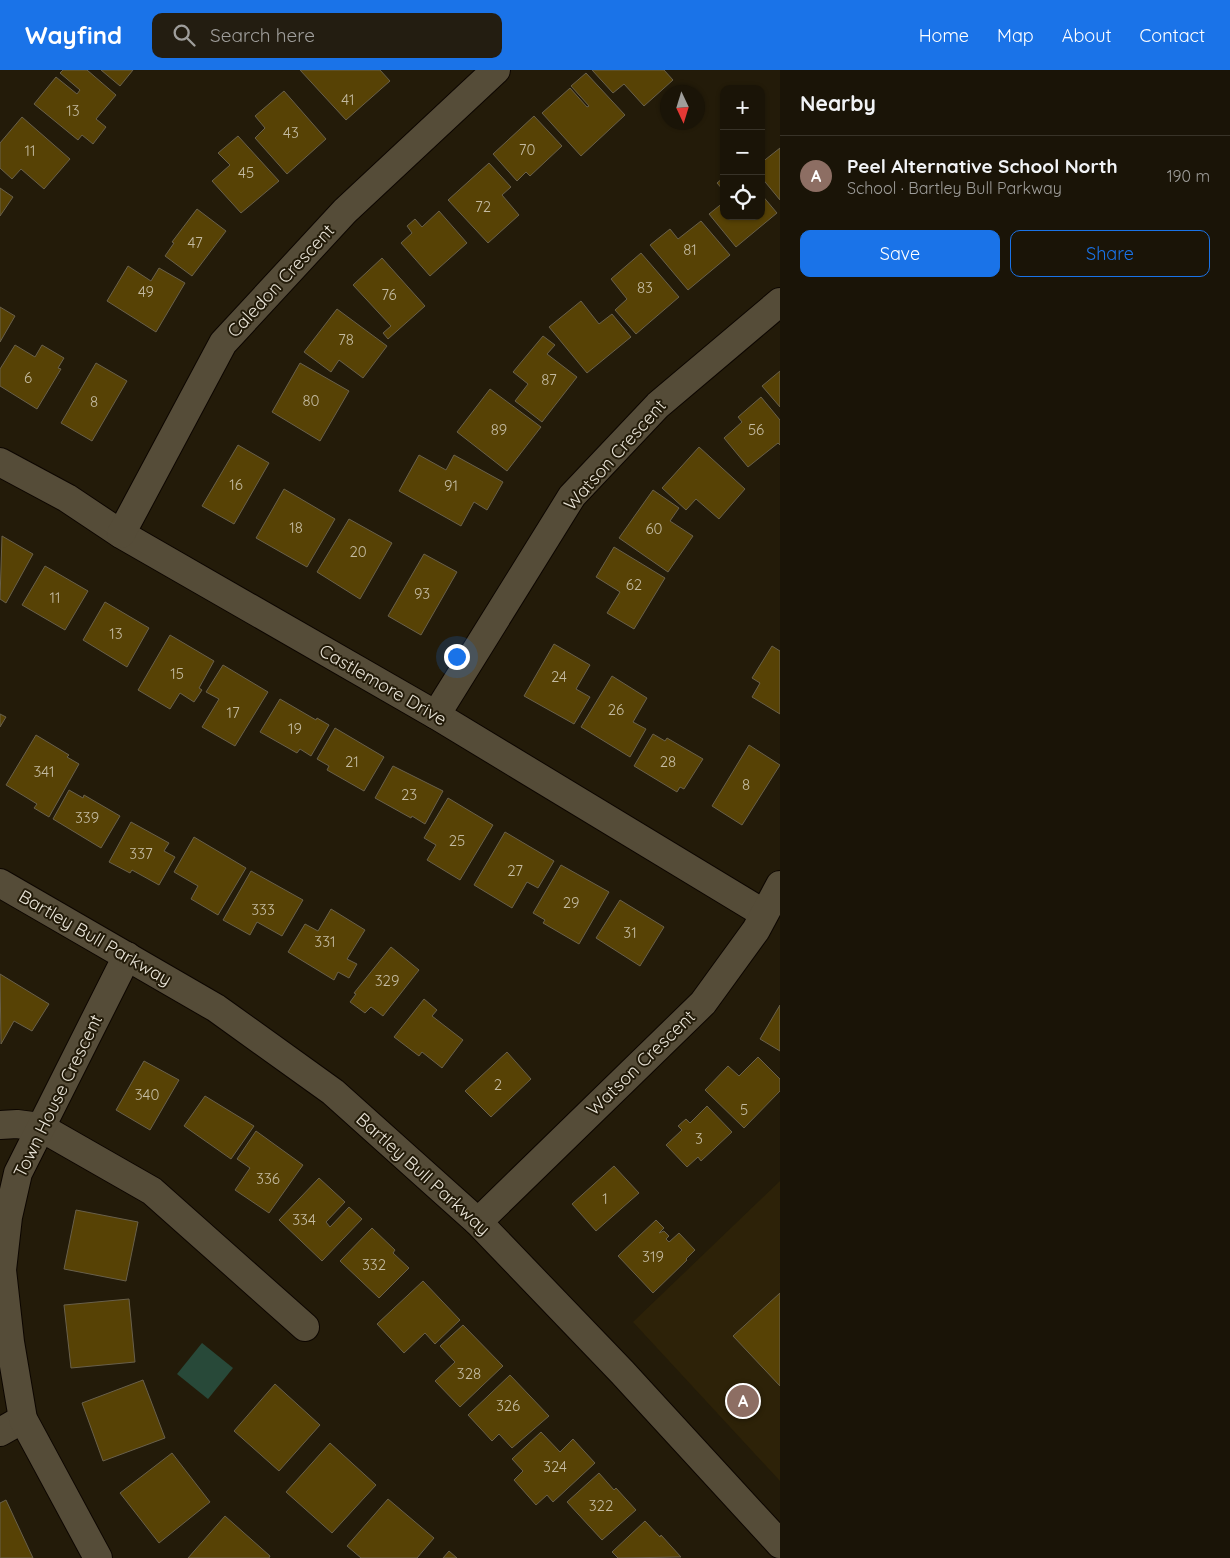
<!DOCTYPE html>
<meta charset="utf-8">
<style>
:root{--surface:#1a1407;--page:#231d11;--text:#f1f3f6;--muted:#9f9e9b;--line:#383328;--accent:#1a73e8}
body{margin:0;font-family:Quicksand,sans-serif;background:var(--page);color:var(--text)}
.controls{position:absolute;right:15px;top:15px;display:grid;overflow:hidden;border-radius:10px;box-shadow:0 1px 4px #0004}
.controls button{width:45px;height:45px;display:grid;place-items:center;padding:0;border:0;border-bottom:1px solid var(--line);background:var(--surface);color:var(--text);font:25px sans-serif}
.compass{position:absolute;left:660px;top:15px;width:45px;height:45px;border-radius:50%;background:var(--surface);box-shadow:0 1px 4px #0004;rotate:176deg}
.you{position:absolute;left:456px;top:586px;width:18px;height:18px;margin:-12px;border:4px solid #fff;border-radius:50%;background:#1a73e8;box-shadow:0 0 0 8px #1a73e833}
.badge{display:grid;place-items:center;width:32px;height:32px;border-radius:50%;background:var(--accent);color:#fff;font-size:16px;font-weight:700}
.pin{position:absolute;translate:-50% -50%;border:2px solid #fff;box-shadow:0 1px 5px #0006}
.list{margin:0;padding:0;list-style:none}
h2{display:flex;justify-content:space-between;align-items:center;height:65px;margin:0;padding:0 20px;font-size:21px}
h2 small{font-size:16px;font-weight:400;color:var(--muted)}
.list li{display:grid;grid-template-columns:32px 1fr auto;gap:15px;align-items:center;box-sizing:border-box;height:80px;padding:0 20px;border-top:1px solid var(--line)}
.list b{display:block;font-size:19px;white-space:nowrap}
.list p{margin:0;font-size:16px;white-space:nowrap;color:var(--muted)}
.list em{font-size:16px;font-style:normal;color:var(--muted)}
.actions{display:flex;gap:10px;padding:15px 20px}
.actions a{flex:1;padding:11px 0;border:1px solid var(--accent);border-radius:10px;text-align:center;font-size:18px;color:var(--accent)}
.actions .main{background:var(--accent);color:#fff}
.icon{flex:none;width:28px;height:28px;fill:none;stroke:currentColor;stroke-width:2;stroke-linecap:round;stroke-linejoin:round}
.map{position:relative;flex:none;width:780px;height:1488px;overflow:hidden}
header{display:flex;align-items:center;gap:30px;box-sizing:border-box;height:70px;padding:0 25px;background:var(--accent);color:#fff}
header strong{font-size:24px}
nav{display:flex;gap:28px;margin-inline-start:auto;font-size:18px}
.search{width:350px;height:45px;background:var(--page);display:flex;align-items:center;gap:12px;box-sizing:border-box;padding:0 18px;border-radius:10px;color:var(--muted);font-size:19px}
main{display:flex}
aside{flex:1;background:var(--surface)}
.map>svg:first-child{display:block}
.built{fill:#2d2208}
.green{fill:#284939}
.building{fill:#574205;stroke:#69604b}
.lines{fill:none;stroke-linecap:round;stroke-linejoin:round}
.minor-casing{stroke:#0d0600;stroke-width:30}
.minor{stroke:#554c38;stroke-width:28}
.labels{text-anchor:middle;stroke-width:4;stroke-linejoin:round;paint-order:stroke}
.number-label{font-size:15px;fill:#c4bba2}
.street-label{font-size:18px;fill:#e8e3d7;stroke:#231b09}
</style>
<header>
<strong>Wayfind</strong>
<div class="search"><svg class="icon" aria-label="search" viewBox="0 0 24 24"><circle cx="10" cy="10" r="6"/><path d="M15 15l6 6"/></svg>Search here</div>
<nav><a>Home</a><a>Map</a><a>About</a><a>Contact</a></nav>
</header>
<main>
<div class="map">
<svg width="780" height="1488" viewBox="0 0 780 1488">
<rect width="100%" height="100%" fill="#231b09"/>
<path class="built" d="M 780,1111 L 780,1411 L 633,1252 Z"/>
<path class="green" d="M 202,1273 L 233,1298 L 208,1329 L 177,1304 Z"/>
<g class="building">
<path d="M 63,0 L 87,0 L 116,25 L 96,49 L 106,57 L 93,74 L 82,65 L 78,70 L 34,34 L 56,7 L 77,24 L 80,20 L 60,3 Z"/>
<path d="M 101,0 L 133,0 L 120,16 Z"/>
<path d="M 300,0 L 380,0 L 390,11 L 346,50 Z"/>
<path d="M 592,0 L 664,0 L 673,10 L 644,36 L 624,14 L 613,23 Z"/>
<path d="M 586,3 L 625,45 L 581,86 L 542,43 L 570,18 L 587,37 L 589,36 L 571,16 Z"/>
<path d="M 284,21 L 326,69 L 287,104 L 255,68 L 265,58 L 255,46 Z"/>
<path d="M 534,46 L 562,76 L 530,106 L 526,102 L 517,111 L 493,84 Z"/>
<path d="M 22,47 L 70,89 L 44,119 L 21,99 L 12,109 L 0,98 L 0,73 Z"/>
<path d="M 238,66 L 279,111 L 241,143 L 212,111 L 230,95 L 218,83 Z"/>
<path d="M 780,78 L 780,130 L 761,107 L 761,93 Z"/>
<path d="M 489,93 L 511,117 L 502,125 L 519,145 L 488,173 L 448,130 Z"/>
<path d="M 724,107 L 724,121 L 717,113 Z"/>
<path d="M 0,118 L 13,127 L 0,146 Z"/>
<path d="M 761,124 L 777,143 L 736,177 L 709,144 L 724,132 L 724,146 L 761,146 Z"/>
<path d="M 197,139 L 226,161 L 192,206 L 165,186 L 174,173 L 172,172 Z"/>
<path d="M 439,141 L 467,173 L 430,206 L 401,173 L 412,163 L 407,156 L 415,149 L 422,157 Z"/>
<path d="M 701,151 L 730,185 L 688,220 L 650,175 L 670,159 L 678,169 Z"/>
<path d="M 641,183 L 679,227 L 636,264 L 615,240 L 627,229 L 611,209 Z"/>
<path d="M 382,188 L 425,236 L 388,269 L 383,263 L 391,256 L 353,215 Z"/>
<path d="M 128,196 L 151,211 L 159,198 L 185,213 L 156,262 L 107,231 Z"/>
<path d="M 581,231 L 599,254 L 612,244 L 631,267 L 587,303 L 549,257 Z"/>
<path d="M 0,237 L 15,246 L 0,272 Z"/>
<path d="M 337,239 L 387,276 L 363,308 L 339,290 L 331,302 L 304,282 Z"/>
<path d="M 543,266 L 555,275 L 547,284 L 577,307 L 542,352 L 515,331 L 528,314 L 513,302 Z"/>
<path d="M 15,275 L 35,287 L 42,275 L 64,288 L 58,298 L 61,299 L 37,339 L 0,316 L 0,299 Z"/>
<path d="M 96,293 L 127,311 L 92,371 L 61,353 Z"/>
<path d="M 300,293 L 349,321 L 320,371 L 272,342 Z"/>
<path d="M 780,301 L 780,337 L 762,316 Z"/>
<path d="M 490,319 L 541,357 L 507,401 L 457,362 Z"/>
<path d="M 761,327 L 780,350 L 780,375 L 778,373 L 748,397 L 724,368 L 742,352 L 738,347 Z"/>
<path d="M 238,375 L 269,393 L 234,454 L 202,436 Z"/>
<path d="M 699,377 L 745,419 L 719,449 L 696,429 L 686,440 L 662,418 Z"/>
<path d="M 419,385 L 446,400 L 454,385 L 503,412 L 487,440 L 474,432 L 461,456 L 399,421 Z"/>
<path d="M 284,419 L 335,449 L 307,497 L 256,468 Z"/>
<path d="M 653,420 L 679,438 L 670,451 L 693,466 L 668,502 L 619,468 Z"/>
<path d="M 349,449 L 392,473 L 360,529 L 317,502 Z"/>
<path d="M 2,466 L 33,484 L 6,533 L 0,529 Z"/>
<path d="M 614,477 L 665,508 L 634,559 L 607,543 L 620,522 L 596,507 Z"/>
<path d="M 424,484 L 457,502 L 421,565 L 388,546 Z"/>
<path d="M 45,496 L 88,521 L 65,560 L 22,535 Z"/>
<path d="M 105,532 L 149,558 L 127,597 L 83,570 Z"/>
<path d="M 170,565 L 214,591 L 199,618 L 202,620 L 194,632 L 180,623 L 170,639 L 138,620 Z"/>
<path d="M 554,574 L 590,595 L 576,619 L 590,627 L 574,654 L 524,626 Z"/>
<path d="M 772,576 L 780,581 L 780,644 L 752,627 L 760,613 L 752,608 Z"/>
<path d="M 223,595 L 268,622 L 235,676 L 202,657 L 219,629 L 206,622 Z"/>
<path d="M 612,606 L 647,628 L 633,652 L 646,659 L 630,687 L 581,657 Z"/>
<path d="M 280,629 L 316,650 L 317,648 L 329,655 L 311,686 L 300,679 L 297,683 L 260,662 Z"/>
<path d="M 0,644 L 6,647 L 0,657 Z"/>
<path d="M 335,658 L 384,687 L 364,721 L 327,700 L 329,696 L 317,689 Z"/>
<path d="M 653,664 L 665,671 L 667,668 L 703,689 L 684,719 L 680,717 L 677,722 L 634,696 Z"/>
<path d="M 36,665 L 69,685 L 67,687 L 79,694 L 49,747 L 34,738 L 37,734 L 6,715 Z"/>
<path d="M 749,675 L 780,695 L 742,755 L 712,736 Z"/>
<path d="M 393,696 L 443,721 L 425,754 L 412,746 L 411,748 L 375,728 Z"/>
<path d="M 69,720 L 83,728 L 84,725 L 120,746 L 101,778 L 53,749 Z"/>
<path d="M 448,728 L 493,755 L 460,810 L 427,790 L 436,775 L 424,768 Z"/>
<path d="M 131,752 L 169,773 L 164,781 L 175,787 L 159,815 L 132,800 L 130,803 L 109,792 Z"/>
<path d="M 505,762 L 554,791 L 538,818 L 527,812 L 512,838 L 474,815 Z"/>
<path d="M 194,767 L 246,798 L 218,845 L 191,829 L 198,816 L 174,802 Z"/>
<path d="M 561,795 L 609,822 L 579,874 L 543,853 L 545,850 L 533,843 Z"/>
<path d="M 251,801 L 303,830 L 282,866 L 257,852 L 250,865 L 223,850 Z"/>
<path d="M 620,830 L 664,857 L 640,896 L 596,868 Z"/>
<path d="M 331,839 L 365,860 L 347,889 L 357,894 L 349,908 L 338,902 L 334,910 L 288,882 L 305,854 L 318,861 Z"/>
<path d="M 391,877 L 419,900 L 383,946 L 371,937 L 365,943 L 350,932 L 356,924 L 354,923 Z"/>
<path d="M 0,904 L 49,934 L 32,961 L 14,951 L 1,974 Z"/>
<path d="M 424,929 L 437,940 L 432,946 L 463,970 L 442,998 L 422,982 L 419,986 L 394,967 Z"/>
<path d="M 780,935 L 780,981 L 760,969 Z"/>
<path d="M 507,982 L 531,1009 L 491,1047 L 465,1021 Z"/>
<path d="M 758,987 L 780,1009 L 780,1021 L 744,1058 L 705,1020 L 728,996 L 739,1006 Z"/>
<path d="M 144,991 L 179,1010 L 150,1060 L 116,1040 Z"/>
<path d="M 205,1026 L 254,1056 L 231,1089 L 184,1056 Z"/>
<path d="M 707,1036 L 732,1062 L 701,1091 L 698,1087 L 687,1097 L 666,1075 L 682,1060 L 678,1056 L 686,1049 L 690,1053 Z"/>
<path d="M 256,1061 L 303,1095 L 269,1143 L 235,1120 L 250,1098 L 237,1089 Z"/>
<path d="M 614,1096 L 639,1123 L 596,1161 L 572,1134 Z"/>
<path d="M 319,1108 L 345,1132 L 326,1152 L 330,1157 L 349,1137 L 362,1149 L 322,1191 L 279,1150 Z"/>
<path d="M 76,1140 L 138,1152 L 126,1211 L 64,1199 Z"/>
<path d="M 656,1150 L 664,1158 L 659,1163 L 664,1161 L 669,1166 L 666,1169 L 669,1172 L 679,1163 L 695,1180 L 686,1189 L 687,1190 L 653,1223 L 618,1186 Z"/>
<path d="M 372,1158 L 395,1180 L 393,1183 L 409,1198 L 379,1228 L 340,1191 Z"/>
<path d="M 423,1211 L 460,1250 L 435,1274 L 425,1263 L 404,1283 L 377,1254 Z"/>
<path d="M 780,1223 L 780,1316 L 733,1266 Z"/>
<path d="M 129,1229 L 135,1292 L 71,1298 L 64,1235 Z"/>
<path d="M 463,1255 L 503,1296 L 460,1337 L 435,1311 L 455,1292 L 440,1276 Z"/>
<path d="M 510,1305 L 549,1346 L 512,1378 L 499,1364 L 492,1371 L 468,1345 Z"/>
<path d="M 143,1310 L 165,1368 L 103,1391 L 82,1333 Z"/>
<path d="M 275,1314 L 320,1355 L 279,1401 L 234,1361 Z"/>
<path d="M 541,1362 L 560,1382 L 573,1369 L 595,1393 L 553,1432 L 547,1425 L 536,1435 L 514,1410 L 523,1401 L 512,1389 Z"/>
<path d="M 330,1373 L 376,1415 L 332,1463 L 286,1422 Z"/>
<path d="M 172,1383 L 210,1432 L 159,1473 L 120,1423 Z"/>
<path d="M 599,1403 L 614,1420 L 616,1418 L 636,1440 L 602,1470 L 567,1432 Z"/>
<path d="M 388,1429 L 434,1468 L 417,1488 L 361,1488 L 347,1476 Z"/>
<path d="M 6,1430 L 33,1488 L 0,1488 L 0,1433 Z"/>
<path d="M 225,1446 L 270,1486 L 269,1488 L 188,1488 Z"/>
<path d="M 645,1451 L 660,1467 L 661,1465 L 681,1487 L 618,1488 L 612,1482 Z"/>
<path d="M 449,1481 L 457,1488 L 443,1488 Z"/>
</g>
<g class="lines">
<defs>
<g id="minor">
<path d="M 0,392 L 67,428 L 121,464 L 436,645 L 763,843"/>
<path d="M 121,464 L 223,273 L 345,141 L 496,0"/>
<path d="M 436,645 L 572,426 L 658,335 L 780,232"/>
<path d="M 0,813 L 216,938 L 333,1022 L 478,1152 L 622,1302 L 780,1474"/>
<path d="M 0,1055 L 17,1054 L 40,1057 L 152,1121 L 305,1257"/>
<path d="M 478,1152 L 703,933 L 756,860 L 780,815"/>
<path d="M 0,1362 L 23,1349"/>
<path d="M 98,1488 L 23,1349 L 10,1272 L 2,1200 L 8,1147 L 18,1103 L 127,886"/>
</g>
</defs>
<use href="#minor" class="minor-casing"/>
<use href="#minor" class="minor"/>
</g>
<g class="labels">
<g class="number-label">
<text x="348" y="35">41</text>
<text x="73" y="46">13</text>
<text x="291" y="68">43</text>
<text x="527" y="85">70</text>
<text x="30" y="86">11</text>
<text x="246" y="108">45</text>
<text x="483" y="142">72</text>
<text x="195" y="178">47</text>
<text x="690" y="185">81</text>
<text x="645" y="223">83</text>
<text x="146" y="227">49</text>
<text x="389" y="230">76</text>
<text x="346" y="275">78</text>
<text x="28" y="313">6</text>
<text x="549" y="315">87</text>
<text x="311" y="336">80</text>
<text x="94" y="337">8</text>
<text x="499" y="365">89</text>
<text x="756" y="365">56</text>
<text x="236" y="420">16</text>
<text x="451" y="421">91</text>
<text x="296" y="463">18</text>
<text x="654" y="464">60</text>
<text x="358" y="487">20</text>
<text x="634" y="520">62</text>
<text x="422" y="529">93</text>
<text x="55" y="533">11</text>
<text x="116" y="569">13</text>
<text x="177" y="609">15</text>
<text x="559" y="612">24</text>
<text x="616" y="645">26</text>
<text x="233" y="648">17</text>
<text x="295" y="664">19</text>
<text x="352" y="697">21</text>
<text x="668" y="697">28</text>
<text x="44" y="707">341</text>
<text x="746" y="720">8</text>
<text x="409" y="730">23</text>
<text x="87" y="753">339</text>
<text x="457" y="776">25</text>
<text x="141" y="789">337</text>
<text x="515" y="806">27</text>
<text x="571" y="838">29</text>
<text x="263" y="845">333</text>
<text x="630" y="868">31</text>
<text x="325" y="877">331</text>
<text x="387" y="916">329</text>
<text x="498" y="1020">2</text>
<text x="147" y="1030">340</text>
<text x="744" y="1045">5</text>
<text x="699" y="1074">3</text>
<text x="268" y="1114">336</text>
<text x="605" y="1134">1</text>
<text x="304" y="1155">334</text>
<text x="653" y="1192">319</text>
<text x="374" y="1200">332</text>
<text x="469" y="1309">328</text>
<text x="508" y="1341">326</text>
<text x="555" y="1402">324</text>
<text x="601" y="1441">322</text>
</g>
<g class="street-label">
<text transform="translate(281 211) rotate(-47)" y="6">Caledon Crescent</text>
<text transform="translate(615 385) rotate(-48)" y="6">Watson Crescent</text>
<text transform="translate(383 615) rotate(30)" y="6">Castlemore Drive</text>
<text transform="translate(95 868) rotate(30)" y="6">Bartley Bull Parkway</text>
<text transform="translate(641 993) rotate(-44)" y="6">Watson Crescent</text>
<text transform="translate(58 1026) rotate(-64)" y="6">Town House Crescent</text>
<text transform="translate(423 1104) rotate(42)" y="6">Bartley Bull Parkway</text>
</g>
</g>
</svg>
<div class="controls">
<button>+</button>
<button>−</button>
<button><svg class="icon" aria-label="locate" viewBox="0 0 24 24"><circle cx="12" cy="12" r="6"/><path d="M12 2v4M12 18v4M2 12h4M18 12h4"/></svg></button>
</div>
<svg class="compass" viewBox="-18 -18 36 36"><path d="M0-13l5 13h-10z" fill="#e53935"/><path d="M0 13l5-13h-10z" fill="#9f9e9b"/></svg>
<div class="you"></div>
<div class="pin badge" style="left:743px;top:1331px;background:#8d6e63">A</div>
</div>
<aside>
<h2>Nearby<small></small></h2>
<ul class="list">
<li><span class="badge" style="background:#8d6e63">A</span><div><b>Peel Alternative School North</b><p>School · Bartley Bull Parkway</p></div><em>190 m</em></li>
</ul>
<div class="actions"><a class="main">Save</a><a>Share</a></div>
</aside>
</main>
